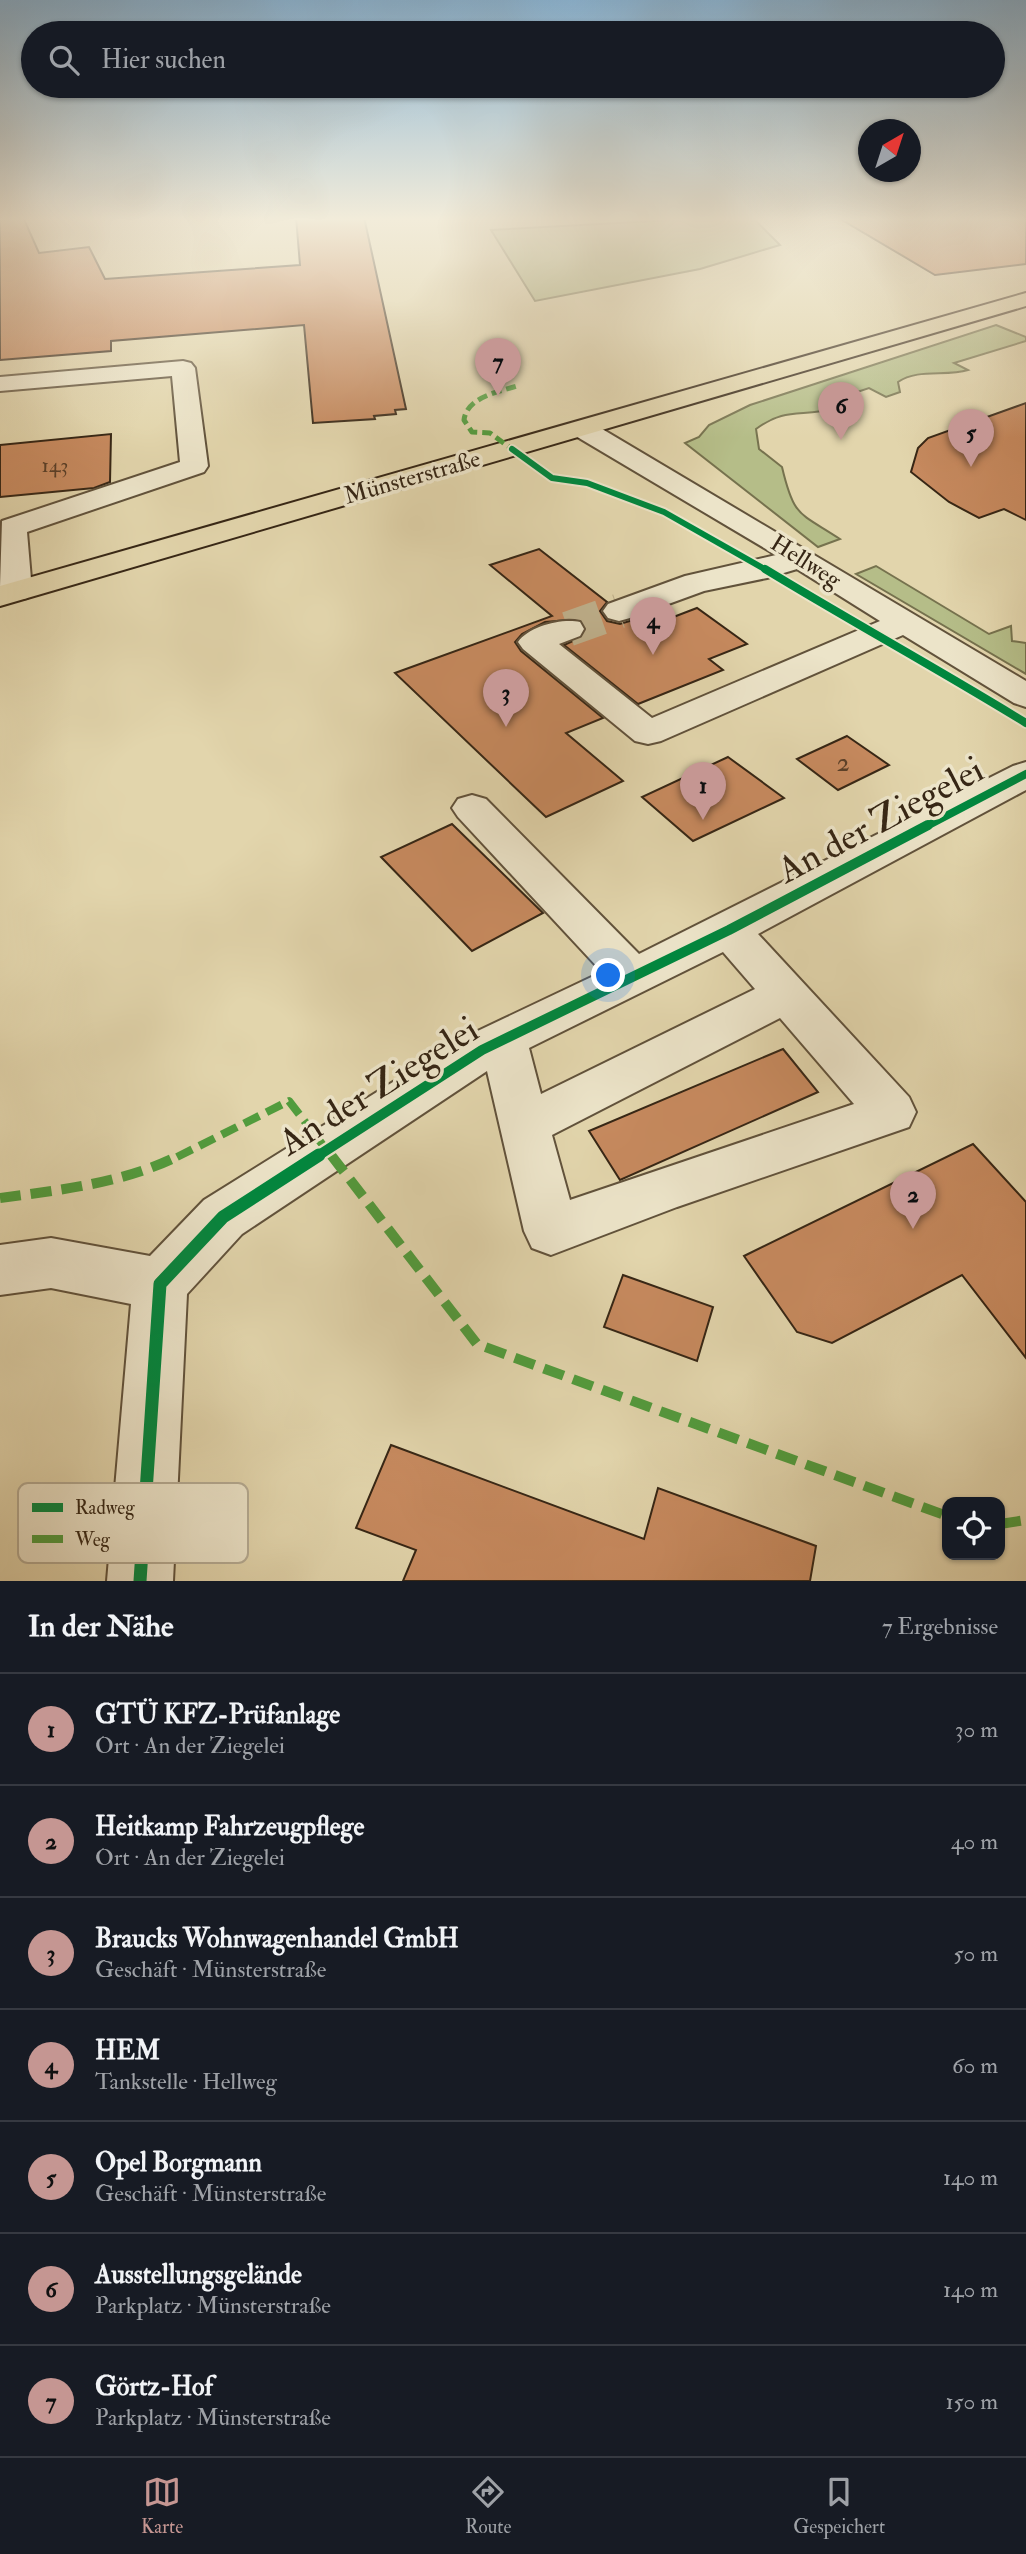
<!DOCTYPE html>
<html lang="de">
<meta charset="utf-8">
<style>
:root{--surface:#171b24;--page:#242831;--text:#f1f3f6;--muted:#9ea1a6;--line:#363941;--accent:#c59692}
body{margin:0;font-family:"IM FELL Double Pica",serif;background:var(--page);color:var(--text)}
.controls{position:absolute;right:21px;bottom:21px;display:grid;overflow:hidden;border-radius:14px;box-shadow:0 2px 5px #0004}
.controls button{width:63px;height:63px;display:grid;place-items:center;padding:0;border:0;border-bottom:2px solid var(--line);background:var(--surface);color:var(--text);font:35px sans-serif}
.compass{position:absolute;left:858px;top:119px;width:63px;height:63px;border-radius:50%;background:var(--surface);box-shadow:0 2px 5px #0004;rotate:39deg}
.you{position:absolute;left:609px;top:976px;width:24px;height:24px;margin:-18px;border:5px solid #fff;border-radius:50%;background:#1a73e8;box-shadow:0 0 0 10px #1a73e833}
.badge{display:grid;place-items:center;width:46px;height:46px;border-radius:50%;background:var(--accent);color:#111;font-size:23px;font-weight:700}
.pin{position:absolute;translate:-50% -58px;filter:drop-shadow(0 2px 4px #0008)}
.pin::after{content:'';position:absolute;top:37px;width:24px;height:21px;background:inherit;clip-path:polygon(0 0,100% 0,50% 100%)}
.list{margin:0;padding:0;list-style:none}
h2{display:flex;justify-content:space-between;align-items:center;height:91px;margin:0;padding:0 28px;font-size:30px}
h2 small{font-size:23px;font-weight:400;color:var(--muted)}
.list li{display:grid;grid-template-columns:46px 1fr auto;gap:21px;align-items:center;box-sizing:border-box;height:112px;padding:0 28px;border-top:2px solid var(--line)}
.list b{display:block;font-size:26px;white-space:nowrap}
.list p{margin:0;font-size:23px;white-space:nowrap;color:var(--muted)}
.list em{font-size:23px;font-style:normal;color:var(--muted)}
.icon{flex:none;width:38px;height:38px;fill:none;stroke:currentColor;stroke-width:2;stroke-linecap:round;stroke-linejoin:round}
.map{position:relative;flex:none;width:1026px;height:1581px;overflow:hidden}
.search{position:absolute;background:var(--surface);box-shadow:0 2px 5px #0004;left:21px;right:21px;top:21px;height:77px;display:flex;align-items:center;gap:18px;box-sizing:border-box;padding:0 24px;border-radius:38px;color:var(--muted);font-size:26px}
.sheet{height:875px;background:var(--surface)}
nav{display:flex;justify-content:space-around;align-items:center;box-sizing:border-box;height:98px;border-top:2px solid var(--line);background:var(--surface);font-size:19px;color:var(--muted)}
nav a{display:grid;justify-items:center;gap:4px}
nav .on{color:var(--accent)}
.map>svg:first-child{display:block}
.green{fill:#b5bd88;stroke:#76724e;stroke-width:2}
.building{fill:#c78a5f;stroke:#362615;stroke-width:2}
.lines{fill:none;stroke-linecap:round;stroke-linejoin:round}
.minor-tunnel{stroke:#c0b28e;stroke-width:35;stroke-dasharray:35 18;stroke-linecap:butt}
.minor-casing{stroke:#61523b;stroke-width:4}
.major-casing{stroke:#362615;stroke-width:4}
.minor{fill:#ece4c9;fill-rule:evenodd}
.major{fill:#e2d5ac;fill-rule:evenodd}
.quiet-far2{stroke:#519c3d;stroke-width:5;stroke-dasharray:10 5;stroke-linecap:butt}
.quiet-far1{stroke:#519c3d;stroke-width:8;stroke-dasharray:17 8;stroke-linecap:butt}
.quiet{stroke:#519c3d;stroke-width:10;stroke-dasharray:21 10;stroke-linecap:butt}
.cycleway-far3-casing{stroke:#ece4c9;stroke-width:10}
.cycleway-far2-casing{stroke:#ece4c9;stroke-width:12}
.cycleway-far1-casing{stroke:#ece4c9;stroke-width:15}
.cycleway-casing{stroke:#ece4c9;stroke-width:18}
.cycleway-far3{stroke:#00873e;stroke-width:6}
.cycleway-far2{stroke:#00873e;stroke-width:8}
.cycleway-far1{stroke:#00873e;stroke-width:10}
.cycleway{stroke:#00873e;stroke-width:13}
.labels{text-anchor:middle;stroke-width:7;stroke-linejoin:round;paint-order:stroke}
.far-number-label{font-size:21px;fill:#5a3f28}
.far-street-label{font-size:24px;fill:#362615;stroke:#ece4c9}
.number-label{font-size:26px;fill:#5a3f28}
.near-street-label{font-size:37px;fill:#362615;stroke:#ece4c9}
.key{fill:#ece4c9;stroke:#b5ab93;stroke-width:2}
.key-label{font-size:19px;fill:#362615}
</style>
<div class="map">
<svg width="1026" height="1581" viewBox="0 0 1026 1581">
<rect width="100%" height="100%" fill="#e2d5ac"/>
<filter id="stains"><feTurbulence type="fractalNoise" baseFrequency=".00286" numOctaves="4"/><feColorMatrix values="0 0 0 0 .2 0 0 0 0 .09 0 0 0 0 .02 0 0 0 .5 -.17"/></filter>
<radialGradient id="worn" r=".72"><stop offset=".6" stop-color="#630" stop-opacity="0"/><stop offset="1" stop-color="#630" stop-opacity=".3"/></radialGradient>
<g class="green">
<path d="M 727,217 L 752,217 L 780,245 L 700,269 L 535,301 L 491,230 Z"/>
<path d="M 996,325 L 1026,337 L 1026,341 L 954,363 L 968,370 C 946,377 918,368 898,382 L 900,392 L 886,397 L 869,388 L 824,403 L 834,408 C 803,418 787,406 756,429 L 759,449 L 782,467 C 794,518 799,512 840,539 L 818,547 L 685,443 L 699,437 L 709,425 L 750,405 Z"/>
<path d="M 876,566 L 989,634 L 1011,626 L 1012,641 L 1026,643 L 1026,674 L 856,574 Z"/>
</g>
<g class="building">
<path d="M 0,217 L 23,217 L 39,253 L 89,247 L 105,279 L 300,265 L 296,217 L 364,217 L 406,409 L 395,410 L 396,414 L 374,416 L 375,419 L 313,423 L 304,325 L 111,341 L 111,351 L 0,360 Z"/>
<path d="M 837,217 L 1026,217 L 1026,264 L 935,275 Z"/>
<path d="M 1026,403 L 1026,520 L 1004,509 L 979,518 L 949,502 L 911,472 L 918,448 L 928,438 Z"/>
<path d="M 111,434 L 110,482 L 94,488 L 0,497 L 0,445 Z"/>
<path d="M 539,549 L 607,602 L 600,611 L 607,621 L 620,624 L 633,620 L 645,628 L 697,608 L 747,644 L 709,659 L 723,670 L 638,704 L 564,645 L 582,637 L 586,628 L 580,619 L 545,622 L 522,634 L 515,642 L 521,651 L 603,718 L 566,733 L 623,781 L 546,817 L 395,673 L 552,616 L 490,565 Z"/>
<path d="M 847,736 L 889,765 L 838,790 L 797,759 Z"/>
<path d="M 728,757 L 784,798 L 693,841 L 642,797 Z"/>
<path d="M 452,824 L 543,913 L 472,951 L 381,857 Z"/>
<path d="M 783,1049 L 818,1092 L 620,1180 L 589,1131 Z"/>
<path d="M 973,1144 L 1026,1202 L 1026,1358 L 962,1275 L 832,1343 L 797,1332 L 744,1256 Z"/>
<path d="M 623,1275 L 713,1307 L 697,1361 L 604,1327 Z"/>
<path d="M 391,1445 L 644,1539 L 658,1488 L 816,1546 L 810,1581 L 403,1581 L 416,1550 L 356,1528 Z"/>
</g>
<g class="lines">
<path class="minor-tunnel" d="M 568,629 L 619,611"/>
<defs>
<g id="minor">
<path d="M 183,361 L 191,363 L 195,368 L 208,466 L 204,472 L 27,532 L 32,591 L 27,598 L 16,600 L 5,598 L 0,586 L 2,521 L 180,462 L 172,376 L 0,391 L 0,377 Z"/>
<path d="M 583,421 L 592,423 L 1026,681 L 1026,707 L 1014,703 L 903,635 L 661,741 L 648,744 L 635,741 L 523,649 L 518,642 C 529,626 562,618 580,622 L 584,629 L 580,636 L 559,644 L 652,718 L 880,621 L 797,569 L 767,578 L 704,591 L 630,618 L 619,621 L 608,618 L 603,611 L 608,604 L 685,576 L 776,555 L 574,435 L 570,429 L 574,423 Z"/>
<path d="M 1026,762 L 1026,790 L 758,934 L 909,1097 L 916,1112 L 909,1127 L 677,1207 L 551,1255 L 532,1248 L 524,1231 L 487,1071 L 242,1234 L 187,1294 L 173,1581 L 107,1581 L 131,1304 L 51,1288 L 0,1295 L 0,1245 L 51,1238 L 150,1256 L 204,1200 L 465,1037 L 602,972 L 458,817 L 452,808 L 458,799 L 472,795 L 486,799 L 639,954 L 1013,766 ZM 723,952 L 755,989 L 541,1094 L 529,1048 ZM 780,1018 L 854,1104 L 570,1200 L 552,1135 Z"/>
</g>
<path id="major" d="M 1026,293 L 1026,306 L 0,606 L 0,586 Z"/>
</defs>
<use href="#minor" class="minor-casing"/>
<use href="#major" class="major-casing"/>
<use href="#minor" class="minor"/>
<use href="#major" class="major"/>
<path class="quiet-far2" d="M 516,452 L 490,433 L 472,432 L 464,420 C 467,397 498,392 517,386"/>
<path class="quiet-far1" d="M 177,1157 L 289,1101 L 332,1157"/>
<g class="quiet">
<path d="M 331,1155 L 477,1344 L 947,1516"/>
<path d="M 0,1198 C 60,1190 125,1183 180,1155"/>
<path d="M 1000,1524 L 1026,1520"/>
</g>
<defs>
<path id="cycleway-far3" d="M 512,449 L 552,478 L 587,483 L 664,512 L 768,571"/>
<g id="cycleway-far2">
<path d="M 765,569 C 852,622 940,670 1026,723"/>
<path d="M 925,827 L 1026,774"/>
</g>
<path id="cycleway-far1" d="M 316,1157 L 482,1050 L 729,930 L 928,825"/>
<path id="cycleway" d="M 140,1581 L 160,1284 L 223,1217 L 319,1155"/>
</defs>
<use href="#cycleway-far3" class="cycleway-far3-casing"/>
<use href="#cycleway-far2" class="cycleway-far2-casing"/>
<use href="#cycleway-far1" class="cycleway-far1-casing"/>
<use href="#cycleway" class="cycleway-casing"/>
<use href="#cycleway-far3" class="cycleway-far3"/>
<use href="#cycleway-far2" class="cycleway-far2"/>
<use href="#cycleway-far1" class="cycleway-far1"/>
<use href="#cycleway" class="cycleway"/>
</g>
<linearGradient id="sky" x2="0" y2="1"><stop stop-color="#89b4d4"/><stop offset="0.5" stop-color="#f2ecda"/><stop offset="1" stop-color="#f2ecda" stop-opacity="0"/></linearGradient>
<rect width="1026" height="438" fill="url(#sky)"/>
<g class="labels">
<g class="far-number-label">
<text x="55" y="472">143</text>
</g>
<g class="far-street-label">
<text transform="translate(412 477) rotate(-16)" y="8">Münsterstraße</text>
<text transform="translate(806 561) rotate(32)" y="8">Hellweg</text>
</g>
<g class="number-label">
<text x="843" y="771">2</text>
</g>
<g class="near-street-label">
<text transform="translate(880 819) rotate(-28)" y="13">An der Ziegelei</text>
<text transform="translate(378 1085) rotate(-32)" y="13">An der Ziegelei</text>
</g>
</g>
<rect x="18" y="1483" width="230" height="80" rx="10" class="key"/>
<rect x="32" y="1503" width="31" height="9" fill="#00873e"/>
<rect x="32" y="1535" width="31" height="8" fill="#519c3d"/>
<g class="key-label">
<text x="75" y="1514">Radweg</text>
<text x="75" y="1546">Weg</text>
</g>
<rect width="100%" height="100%" filter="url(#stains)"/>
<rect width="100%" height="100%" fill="url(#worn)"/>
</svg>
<div class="controls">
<button><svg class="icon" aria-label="locate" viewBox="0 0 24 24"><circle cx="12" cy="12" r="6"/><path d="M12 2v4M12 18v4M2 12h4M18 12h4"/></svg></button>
</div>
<svg class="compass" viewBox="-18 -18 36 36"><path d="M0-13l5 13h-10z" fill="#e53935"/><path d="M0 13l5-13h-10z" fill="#9ea1a6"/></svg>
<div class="you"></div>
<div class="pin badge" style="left:703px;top:820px">1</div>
<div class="pin badge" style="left:913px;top:1229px">2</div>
<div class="pin badge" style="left:506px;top:727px">3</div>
<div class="pin badge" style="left:653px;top:655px">4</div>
<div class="pin badge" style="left:971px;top:467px">5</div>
<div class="pin badge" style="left:841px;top:440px">6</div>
<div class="pin badge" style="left:498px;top:396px">7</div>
<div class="search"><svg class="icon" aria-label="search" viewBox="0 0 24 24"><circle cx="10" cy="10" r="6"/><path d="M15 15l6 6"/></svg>Hier suchen</div>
</div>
<section class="sheet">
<h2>In der Nähe<small>7 Ergebnisse</small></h2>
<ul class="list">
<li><span class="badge">1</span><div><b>GTÜ KFZ-Prüfanlage</b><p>Ort · An der Ziegelei</p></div><em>30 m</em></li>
<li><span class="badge">2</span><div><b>Heitkamp Fahrzeugpflege</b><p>Ort · An der Ziegelei</p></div><em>40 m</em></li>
<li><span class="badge">3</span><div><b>Braucks Wohnwagenhandel GmbH</b><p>Geschäft · Münsterstraße</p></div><em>50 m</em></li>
<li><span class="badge">4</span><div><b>HEM</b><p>Tankstelle · Hellweg</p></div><em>60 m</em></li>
<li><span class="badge">5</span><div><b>Opel Borgmann</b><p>Geschäft · Münsterstraße</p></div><em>140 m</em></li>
<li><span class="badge">6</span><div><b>Ausstellungsgelände</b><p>Parkplatz · Münsterstraße</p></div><em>140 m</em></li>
<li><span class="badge">7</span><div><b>Görtz-Hof</b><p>Parkplatz · Münsterstraße</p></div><em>150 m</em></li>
</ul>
</section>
<nav>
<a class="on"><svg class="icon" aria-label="map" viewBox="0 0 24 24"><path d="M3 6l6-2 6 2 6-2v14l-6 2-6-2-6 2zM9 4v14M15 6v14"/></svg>Karte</a>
<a><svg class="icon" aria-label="directions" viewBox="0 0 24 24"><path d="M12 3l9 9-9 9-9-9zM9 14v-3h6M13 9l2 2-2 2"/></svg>Route</a>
<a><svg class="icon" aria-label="saved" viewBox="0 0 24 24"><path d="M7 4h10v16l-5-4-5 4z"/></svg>Gespeichert</a>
</nav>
